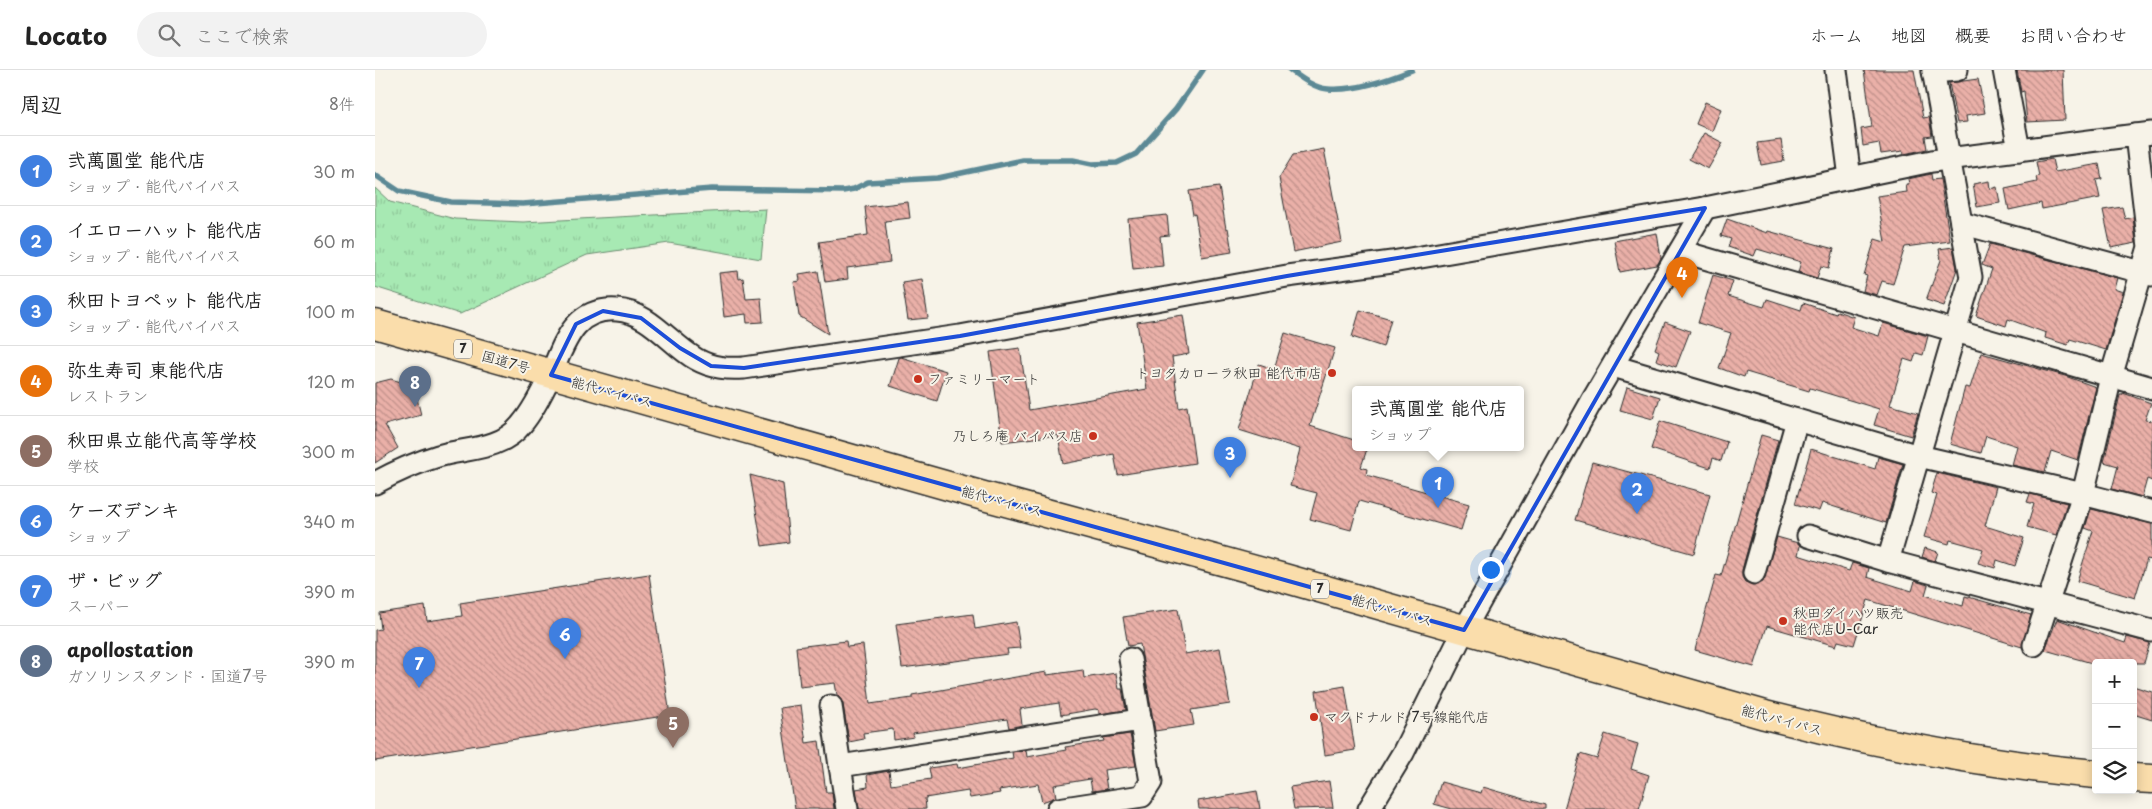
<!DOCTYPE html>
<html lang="ja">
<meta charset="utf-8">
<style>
:root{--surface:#fff;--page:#f2f2f2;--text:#222;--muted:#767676;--line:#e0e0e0;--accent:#111827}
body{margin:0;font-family:"Playpen Sans","Klee One",sans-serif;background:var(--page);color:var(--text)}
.controls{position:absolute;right:15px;bottom:15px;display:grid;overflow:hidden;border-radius:5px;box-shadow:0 2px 12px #0003}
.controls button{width:45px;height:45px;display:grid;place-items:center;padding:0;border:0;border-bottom:1px solid var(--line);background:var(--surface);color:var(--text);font:25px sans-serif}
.you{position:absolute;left:1115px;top:499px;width:18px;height:18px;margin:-12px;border:4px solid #fff;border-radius:50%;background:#1a73e8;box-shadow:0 0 0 8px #1a73e833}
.badge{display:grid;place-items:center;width:32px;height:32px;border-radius:50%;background:var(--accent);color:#fff;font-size:16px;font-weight:700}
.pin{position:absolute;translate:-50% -41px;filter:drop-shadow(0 1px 2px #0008)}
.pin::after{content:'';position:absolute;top:26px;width:18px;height:15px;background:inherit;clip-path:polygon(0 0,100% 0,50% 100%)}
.popup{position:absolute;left:977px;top:316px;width:172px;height:65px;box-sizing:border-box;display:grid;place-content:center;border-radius:5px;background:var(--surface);filter:drop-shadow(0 1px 4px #0005);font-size:16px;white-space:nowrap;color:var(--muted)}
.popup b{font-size:19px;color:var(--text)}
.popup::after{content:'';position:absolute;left:50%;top:100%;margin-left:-10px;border:10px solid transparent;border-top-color:var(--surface)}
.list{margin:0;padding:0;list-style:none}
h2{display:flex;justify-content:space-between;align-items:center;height:65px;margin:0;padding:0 20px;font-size:21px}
h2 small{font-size:16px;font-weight:400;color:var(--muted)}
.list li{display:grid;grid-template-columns:32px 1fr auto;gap:15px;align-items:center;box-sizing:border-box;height:70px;padding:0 20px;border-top:1px solid var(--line)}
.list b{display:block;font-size:19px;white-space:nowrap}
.list p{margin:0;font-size:16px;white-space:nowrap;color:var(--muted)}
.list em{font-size:16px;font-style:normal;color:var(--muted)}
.icon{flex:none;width:28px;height:28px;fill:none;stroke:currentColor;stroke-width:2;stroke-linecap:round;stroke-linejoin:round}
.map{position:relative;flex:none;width:1777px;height:739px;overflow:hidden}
header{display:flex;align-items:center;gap:30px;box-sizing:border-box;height:70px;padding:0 25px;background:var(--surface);border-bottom:1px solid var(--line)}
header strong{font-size:24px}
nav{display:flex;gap:28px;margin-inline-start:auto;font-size:18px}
.search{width:350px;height:45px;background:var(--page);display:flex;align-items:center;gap:12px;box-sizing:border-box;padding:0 18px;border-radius:28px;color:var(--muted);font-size:19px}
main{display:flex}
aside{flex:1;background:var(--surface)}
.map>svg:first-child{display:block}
.grass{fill:url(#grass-tufts);stroke:#698a6f}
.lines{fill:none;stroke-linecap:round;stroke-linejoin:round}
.stream{stroke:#5c8995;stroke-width:5.5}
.building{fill:url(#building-back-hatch);stroke:#2b2b2b}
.minor-casing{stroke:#2b2b2b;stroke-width:25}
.trunk-casing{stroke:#2b2b2b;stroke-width:31}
.minor{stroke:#f7f3e8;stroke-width:21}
.trunk{stroke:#faddab;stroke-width:28}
.marked{fill:none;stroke:#1d4ed8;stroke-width:4;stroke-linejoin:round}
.poi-dot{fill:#c8321e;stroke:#f7f3e8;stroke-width:2}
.labels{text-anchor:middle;stroke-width:4;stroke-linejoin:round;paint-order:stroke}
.shield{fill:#f7f3e8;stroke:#686764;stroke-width:1}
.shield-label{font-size:12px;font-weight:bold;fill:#2b2b2b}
.street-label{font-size:14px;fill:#2b2b2b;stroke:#f7f3e8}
.poi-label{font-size:14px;fill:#2b2b2b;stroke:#f7f3e8;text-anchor:start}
</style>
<header>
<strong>Locato</strong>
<div class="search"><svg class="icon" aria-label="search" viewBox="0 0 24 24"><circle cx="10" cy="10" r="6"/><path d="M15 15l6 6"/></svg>ここで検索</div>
<nav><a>ホーム</a><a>地図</a><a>概要</a><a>お問い合わせ</a></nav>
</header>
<main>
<aside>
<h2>周辺<small>8件</small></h2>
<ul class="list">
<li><span class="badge" style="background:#3f7fe0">1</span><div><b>弐萬圓堂 能代店</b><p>ショップ · 能代バイパス</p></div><em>30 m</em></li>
<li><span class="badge" style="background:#3f7fe0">2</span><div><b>イエローハット 能代店</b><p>ショップ · 能代バイパス</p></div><em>60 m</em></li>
<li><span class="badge" style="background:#3f7fe0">3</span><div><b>秋田トヨペット 能代店</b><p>ショップ · 能代バイパス</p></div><em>100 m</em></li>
<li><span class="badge" style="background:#e8710a">4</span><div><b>弥生寿司 東能代店</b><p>レストラン</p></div><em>120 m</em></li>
<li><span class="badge" style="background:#8d6e63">5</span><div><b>秋田県立能代高等学校</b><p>学校</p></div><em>300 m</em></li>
<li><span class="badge" style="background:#3f7fe0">6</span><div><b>ケーズデンキ</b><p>ショップ</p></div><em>340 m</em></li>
<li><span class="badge" style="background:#3f7fe0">7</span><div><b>ザ・ビッグ</b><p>スーパー</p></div><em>390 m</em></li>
<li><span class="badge" style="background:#5c6f8a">8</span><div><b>apollostation</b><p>ガソリンスタンド · 国道7号</p></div><em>390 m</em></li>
</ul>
</aside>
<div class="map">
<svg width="1777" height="739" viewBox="0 0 1777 739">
<defs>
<pattern id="grass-tufts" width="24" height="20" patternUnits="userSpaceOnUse" patternTransform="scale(1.25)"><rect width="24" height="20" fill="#a7e9b3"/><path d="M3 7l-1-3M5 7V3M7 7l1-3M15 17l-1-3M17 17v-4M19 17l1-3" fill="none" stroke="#90c89a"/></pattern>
<pattern id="building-back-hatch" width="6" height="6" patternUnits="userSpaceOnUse" patternTransform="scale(1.25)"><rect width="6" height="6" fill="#eab0a8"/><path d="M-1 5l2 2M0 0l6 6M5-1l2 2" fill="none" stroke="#be8f89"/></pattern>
</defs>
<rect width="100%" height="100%" fill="#f7f3e8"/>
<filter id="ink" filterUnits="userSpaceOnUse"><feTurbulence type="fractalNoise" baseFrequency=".02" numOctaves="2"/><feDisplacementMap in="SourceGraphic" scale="10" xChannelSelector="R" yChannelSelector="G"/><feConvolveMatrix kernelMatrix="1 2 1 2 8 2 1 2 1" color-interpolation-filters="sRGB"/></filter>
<g filter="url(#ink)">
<path class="grass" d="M 0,118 L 15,132 L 80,149 L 148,152 L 391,139 L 386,189 L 294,173 L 212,185 L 85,244 L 0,217 Z"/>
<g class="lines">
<g class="stream">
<path d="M 915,0 C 926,8 939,18 953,19 C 981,21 1012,10 1037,0"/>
<path d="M 0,105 L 24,121 L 76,132 L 148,134 L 337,119 L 468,121 L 479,119 L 493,112 L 563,108 L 648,90 L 698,90 L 717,94 L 742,93 L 761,84 L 801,39 L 828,0"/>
</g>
</g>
<g class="building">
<path d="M 1489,0 L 1539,0 L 1548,48 L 1554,47 L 1557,66 L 1550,67 L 1552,79 L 1529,84 L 1528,81 L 1506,84 L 1504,73 L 1488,76 L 1486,59 L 1497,57 Z"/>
<path d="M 1642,0 L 1688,0 L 1690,50 L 1652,52 L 1649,21 L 1646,22 Z"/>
<path d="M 1603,9 L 1610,43 L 1591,46 L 1592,52 L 1582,53 L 1574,13 Z"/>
<path d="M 1330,32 L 1346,39 L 1337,61 L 1321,54 Z"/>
<path d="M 1329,63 L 1348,73 L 1333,99 L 1314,89 Z"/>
<path d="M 1406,70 L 1409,91 L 1386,95 L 1382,73 Z"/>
<path d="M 949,79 L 967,172 L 918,182 L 904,108 L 918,85 Z"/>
<path d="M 1677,89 L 1680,102 L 1724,94 L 1727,109 L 1721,110 L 1725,128 L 1667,139 L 1666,133 L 1634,140 L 1630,119 L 1662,112 L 1661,107 L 1664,106 L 1661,92 Z"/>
<path d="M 1556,104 L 1557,110 L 1565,109 L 1575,171 L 1530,177 L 1518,214 L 1507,211 L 1502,225 L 1488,221 L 1492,206 L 1489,205 L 1500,169 L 1510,172 L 1502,126 L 1532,122 L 1531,114 L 1534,114 L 1533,109 Z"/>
<path d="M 1614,111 L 1615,119 L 1622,117 L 1625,133 L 1602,137 L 1598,114 Z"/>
<path d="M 844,117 L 851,159 L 853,158 L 857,182 L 827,187 L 820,144 L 818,145 L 814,121 Z"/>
<path d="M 533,132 L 535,148 L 510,151 L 515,192 L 472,198 L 473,209 L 450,212 L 444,172 L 493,165 L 490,137 Z"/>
<path d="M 1747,137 L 1750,149 L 1758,147 L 1761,173 L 1736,178 L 1728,140 Z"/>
<path d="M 792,145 L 794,165 L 785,166 L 788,196 L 758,199 L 753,149 Z"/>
<path d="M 1352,149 L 1392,163 L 1393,161 L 1459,179 L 1454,198 L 1446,196 L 1442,208 L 1423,202 L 1426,192 L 1382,179 L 1379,186 L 1353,177 L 1356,169 L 1346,166 Z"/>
<path d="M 1282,163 L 1286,188 L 1282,195 L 1245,202 L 1239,171 Z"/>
<path d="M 1615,174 L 1742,208 L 1739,219 L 1748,222 L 1731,280 L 1695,269 L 1693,275 L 1670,268 L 1671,263 L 1633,249 L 1631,256 L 1601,246 L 1617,199 L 1607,195 Z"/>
<path d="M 1578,177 L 1582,199 L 1569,236 L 1551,230 L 1566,190 L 1564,179 Z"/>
<path d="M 363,201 L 364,209 L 368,208 L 371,229 L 386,228 L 388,252 L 372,253 L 371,244 L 349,247 L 344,203 Z"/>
<path d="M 443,201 L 453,264 L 424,246 L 419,212 L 425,211 L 424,204 Z"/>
<path d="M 1338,205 L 1358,211 L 1353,226 L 1389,237 L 1392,229 L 1426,240 L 1428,233 L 1461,244 L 1462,241 L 1479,247 L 1476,257 L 1504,266 L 1508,253 L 1553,266 L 1548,285 L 1541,283 L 1538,292 L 1529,289 L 1515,335 L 1543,343 L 1536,366 L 1499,355 L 1504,339 L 1435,318 L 1434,321 L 1371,302 L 1369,307 L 1344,298 L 1356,263 L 1323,253 Z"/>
<path d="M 547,209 L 553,248 L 533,250 L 527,212 Z"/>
<path d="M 985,240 L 1016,249 L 1008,277 L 977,267 Z"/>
<path d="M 808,245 L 814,284 L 797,287 L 804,338 L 812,336 L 820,393 L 743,405 L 739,384 L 688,394 L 683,365 L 627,372 L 615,282 L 645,278 L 654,340 L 772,319 L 762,252 Z"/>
<path d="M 1290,252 L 1315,261 L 1301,297 L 1281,290 L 1284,281 L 1280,279 Z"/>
<path d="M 910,263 L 960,278 L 935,356 L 979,370 L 978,374 L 980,377 L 992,379 L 986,397 L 992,399 L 991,405 L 1094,434 L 1086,460 L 984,431 L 976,460 L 935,449 L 942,423 L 915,416 L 925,379 L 864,360 L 884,294 L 899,299 Z"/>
<path d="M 1606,283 L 1690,306 L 1721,317 L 1703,390 L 1676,381 L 1670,402 L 1637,395 L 1642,376 L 1611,366 L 1606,383 L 1575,374 L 1590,317 L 1595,318 Z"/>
<path d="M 526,287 L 571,301 L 562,331 L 515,316 L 524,288 Z"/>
<path d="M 16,309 L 39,316 L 46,345 L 10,355 L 23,378 L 0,393 L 0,313 Z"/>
<path d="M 1252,317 L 1285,327 L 1278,349 L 1245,340 Z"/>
<path d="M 1748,323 L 1776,333 L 1770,350 L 1777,351 L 1777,411 L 1772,409 L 1767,427 L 1737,419 L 1743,396 L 1729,392 L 1745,325 L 1747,325 Z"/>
<path d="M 1285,351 L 1352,372 L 1346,391 L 1338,388 L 1335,398 L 1276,379 Z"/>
<path d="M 1386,365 L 1403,370 L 1367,500 L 1367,507 L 1370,512 L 1382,515 L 1388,512 L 1402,467 L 1423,473 L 1425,476 L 1423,485 L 1474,501 L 1477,493 L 1494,498 L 1492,507 L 1537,521 L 1540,511 L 1553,515 L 1550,525 L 1588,536 L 1590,526 L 1656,545 L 1647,577 L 1493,530 L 1479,575 L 1463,571 L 1461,576 L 1392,556 L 1379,597 L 1320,580 L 1341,505 L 1346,506 Z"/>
<path d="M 1436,379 L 1500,399 L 1503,387 L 1528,394 L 1511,453 L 1447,433 L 1444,441 L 1420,434 Z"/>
<path d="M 1217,392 L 1335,424 L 1319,484 L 1200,450 Z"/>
<path d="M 1562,403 L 1621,417 L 1610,456 L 1649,468 L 1640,496 L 1622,490 L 1620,498 L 1603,493 L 1608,479 L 1575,470 L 1574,474 L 1549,467 L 1562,425 L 1556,423 Z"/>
<path d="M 375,405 L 408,414 L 414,472 L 387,476 Z"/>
<path d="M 1655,424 L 1692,433 L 1681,465 L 1652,457 L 1659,434 L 1652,432 Z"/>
<path d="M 1716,439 L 1777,454 L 1777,490 L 1772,489 L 1760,528 L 1702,511 L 1718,461 L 1710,458 Z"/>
<path d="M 1550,478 L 1563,482 L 1560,491 L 1547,487 Z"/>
<path d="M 274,504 L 295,645 L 0,691 L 0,560 L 6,559 L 4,543 L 50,536 L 52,551 L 87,546 L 85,533 Z"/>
<path d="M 803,539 L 810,584 L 845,578 L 855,634 L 816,640 L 819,655 L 780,661 L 765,574 L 753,576 L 748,547 Z"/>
<path d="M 598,544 L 600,559 L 641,552 L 645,578 L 632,579 L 633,584 L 527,598 L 521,554 Z"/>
<path d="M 1682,549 L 1750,573 L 1752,567 L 1775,573 L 1769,593 L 1717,593 L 1670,580 Z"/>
<path d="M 471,571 L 472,577 L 488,575 L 495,634 L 537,628 L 537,625 L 641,607 L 672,602 L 672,605 L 708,600 L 709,608 L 741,603 L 744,619 L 747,619 L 751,640 L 724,644 L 724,640 L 720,639 L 686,645 L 684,633 L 645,639 L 647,655 L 634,658 L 632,649 L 538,663 L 539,667 L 519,670 L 518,659 L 488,663 L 489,669 L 474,672 L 468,634 L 462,625 L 460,613 L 425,617 L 421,577 Z"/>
<path d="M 970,616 L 980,680 L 950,685 L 941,621 Z"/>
<path d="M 1758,616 L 1777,622 L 1777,650 L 1758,644 Z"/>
<path d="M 426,635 L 431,673 L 444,671 L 451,722 L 457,722 L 459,739 L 420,739 L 405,638 Z"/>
<path d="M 755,664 L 761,696 L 729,700 L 732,719 L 717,721 L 715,709 L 679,715 L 681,727 L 667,732 L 663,714 L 624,720 L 625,723 L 595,728 L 593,721 L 550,728 L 551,739 L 484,739 L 481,719 L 493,717 L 492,705 L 514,701 L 516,715 L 556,709 L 554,698 L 582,694 L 583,698 L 638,688 L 637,682 L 651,680 L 652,687 L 691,680 L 690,677 L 729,671 L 728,668 Z"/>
<path d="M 1230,664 L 1263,674 L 1256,699 L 1274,705 L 1264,739 L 1189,739 L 1205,684 L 1222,689 Z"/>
<path d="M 954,711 L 958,738 L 919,739 L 915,717 Z"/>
<path d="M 1066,712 L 1106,723 L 1108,717 L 1170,735 L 1170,739 L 1077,739 L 1059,734 Z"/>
<path d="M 882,721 L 885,739 L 824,739 L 823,731 Z"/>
</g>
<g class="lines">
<defs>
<g id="minor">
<path d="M 1461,0 L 1475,108"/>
<path d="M 1629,0 L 1644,80"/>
<path d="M 1558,2 L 1582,0"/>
<path d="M 1586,153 L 1777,205"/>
<path d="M 1305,181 L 1777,318"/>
<path d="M 1238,296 L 1544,386 L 1708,424 L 1777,442"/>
<path d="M 0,413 C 20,402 40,393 63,386 C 91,378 126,380 146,355 C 158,341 167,323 175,306 C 189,275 198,237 242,240 C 274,242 295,274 321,289 C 337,298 352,299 369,298 L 585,266 L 912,206 L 1017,192 L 1330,138 L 1557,91 L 1777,63"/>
<path d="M 1433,466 L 1513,491 L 1777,561"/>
<path d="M 1513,491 L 1596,207 L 1558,0"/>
<path d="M 1379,503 L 1422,350"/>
<path d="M 1659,575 L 1708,424 L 1736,307 L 1774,177 L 1761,65"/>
<path d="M 456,636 L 465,696"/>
<path d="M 472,739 L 465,696 L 765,650"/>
<path d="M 683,739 L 767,726 L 776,712 L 755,589"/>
<path d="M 994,739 L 1028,683 L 1089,560 L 1218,329 L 1330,138"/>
</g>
<g id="trunk">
<path d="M 0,254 L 605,425 L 909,508 L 1390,645 C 1499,673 1609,694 1721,704"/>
<path d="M 1758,708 L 1777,709"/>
</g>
</defs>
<use href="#minor" class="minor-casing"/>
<use href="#trunk" class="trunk-casing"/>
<use href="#minor" class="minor"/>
<use href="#trunk" class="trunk"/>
</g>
</g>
<path class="marked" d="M 1330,138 L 1089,560 L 176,305 L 201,254 L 228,241 L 266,248 L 305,278 L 336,296 L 369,298 L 585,266 L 912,206 Z"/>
<g class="poi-dot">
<circle cx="957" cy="303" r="5"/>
<circle cx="543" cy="309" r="5"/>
<circle cx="718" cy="366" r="5"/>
<circle cx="1408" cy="551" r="5"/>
<circle cx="939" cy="647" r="5"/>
</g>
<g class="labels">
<g class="shield">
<rect x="79" y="269.5" width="18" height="19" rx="4"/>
<rect x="936" y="509.5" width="18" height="19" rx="4"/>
</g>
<g class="shield-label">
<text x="88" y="283">7</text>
<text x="945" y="523">7</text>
</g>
<g class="street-label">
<text transform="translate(131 292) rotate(16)" y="5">国道7号</text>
<text transform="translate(237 322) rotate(15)" y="5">能代バイパス</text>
<text transform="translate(627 431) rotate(15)" y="5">能代バイパス</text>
<text transform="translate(1017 540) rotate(16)" y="5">能代バイパス</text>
<text transform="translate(1407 650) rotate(15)" y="5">能代バイパス</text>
</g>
<g class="poi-label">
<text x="947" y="308" text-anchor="end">トヨタカローラ秋田 能代市店</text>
<text x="553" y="314">ファミリーマート</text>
<text x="708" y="371" text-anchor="end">乃しろ庵 バイパス店</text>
<text x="1418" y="548">秋田ダイハツ販売<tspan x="1418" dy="16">能代店U-Car</tspan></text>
<text x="949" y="652">マクドナルド 7号線能代店</text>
</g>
</g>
</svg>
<div class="controls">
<button>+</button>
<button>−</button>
<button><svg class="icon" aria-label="layers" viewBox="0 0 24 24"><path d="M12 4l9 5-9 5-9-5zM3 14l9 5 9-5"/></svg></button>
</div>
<div class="you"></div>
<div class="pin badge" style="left:1063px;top:438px;background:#3f7fe0">1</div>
<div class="popup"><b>弐萬圓堂 能代店</b>ショップ</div>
<div class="pin badge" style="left:1262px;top:444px;background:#3f7fe0">2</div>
<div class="pin badge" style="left:855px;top:408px;background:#3f7fe0">3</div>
<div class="pin badge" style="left:1307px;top:228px;background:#e8710a">4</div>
<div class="pin badge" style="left:298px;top:678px;background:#8d6e63">5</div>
<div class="pin badge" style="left:190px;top:589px;background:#3f7fe0">6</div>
<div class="pin badge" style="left:44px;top:618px;background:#3f7fe0">7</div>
<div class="pin badge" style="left:40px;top:337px;background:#5c6f8a">8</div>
</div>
</main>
